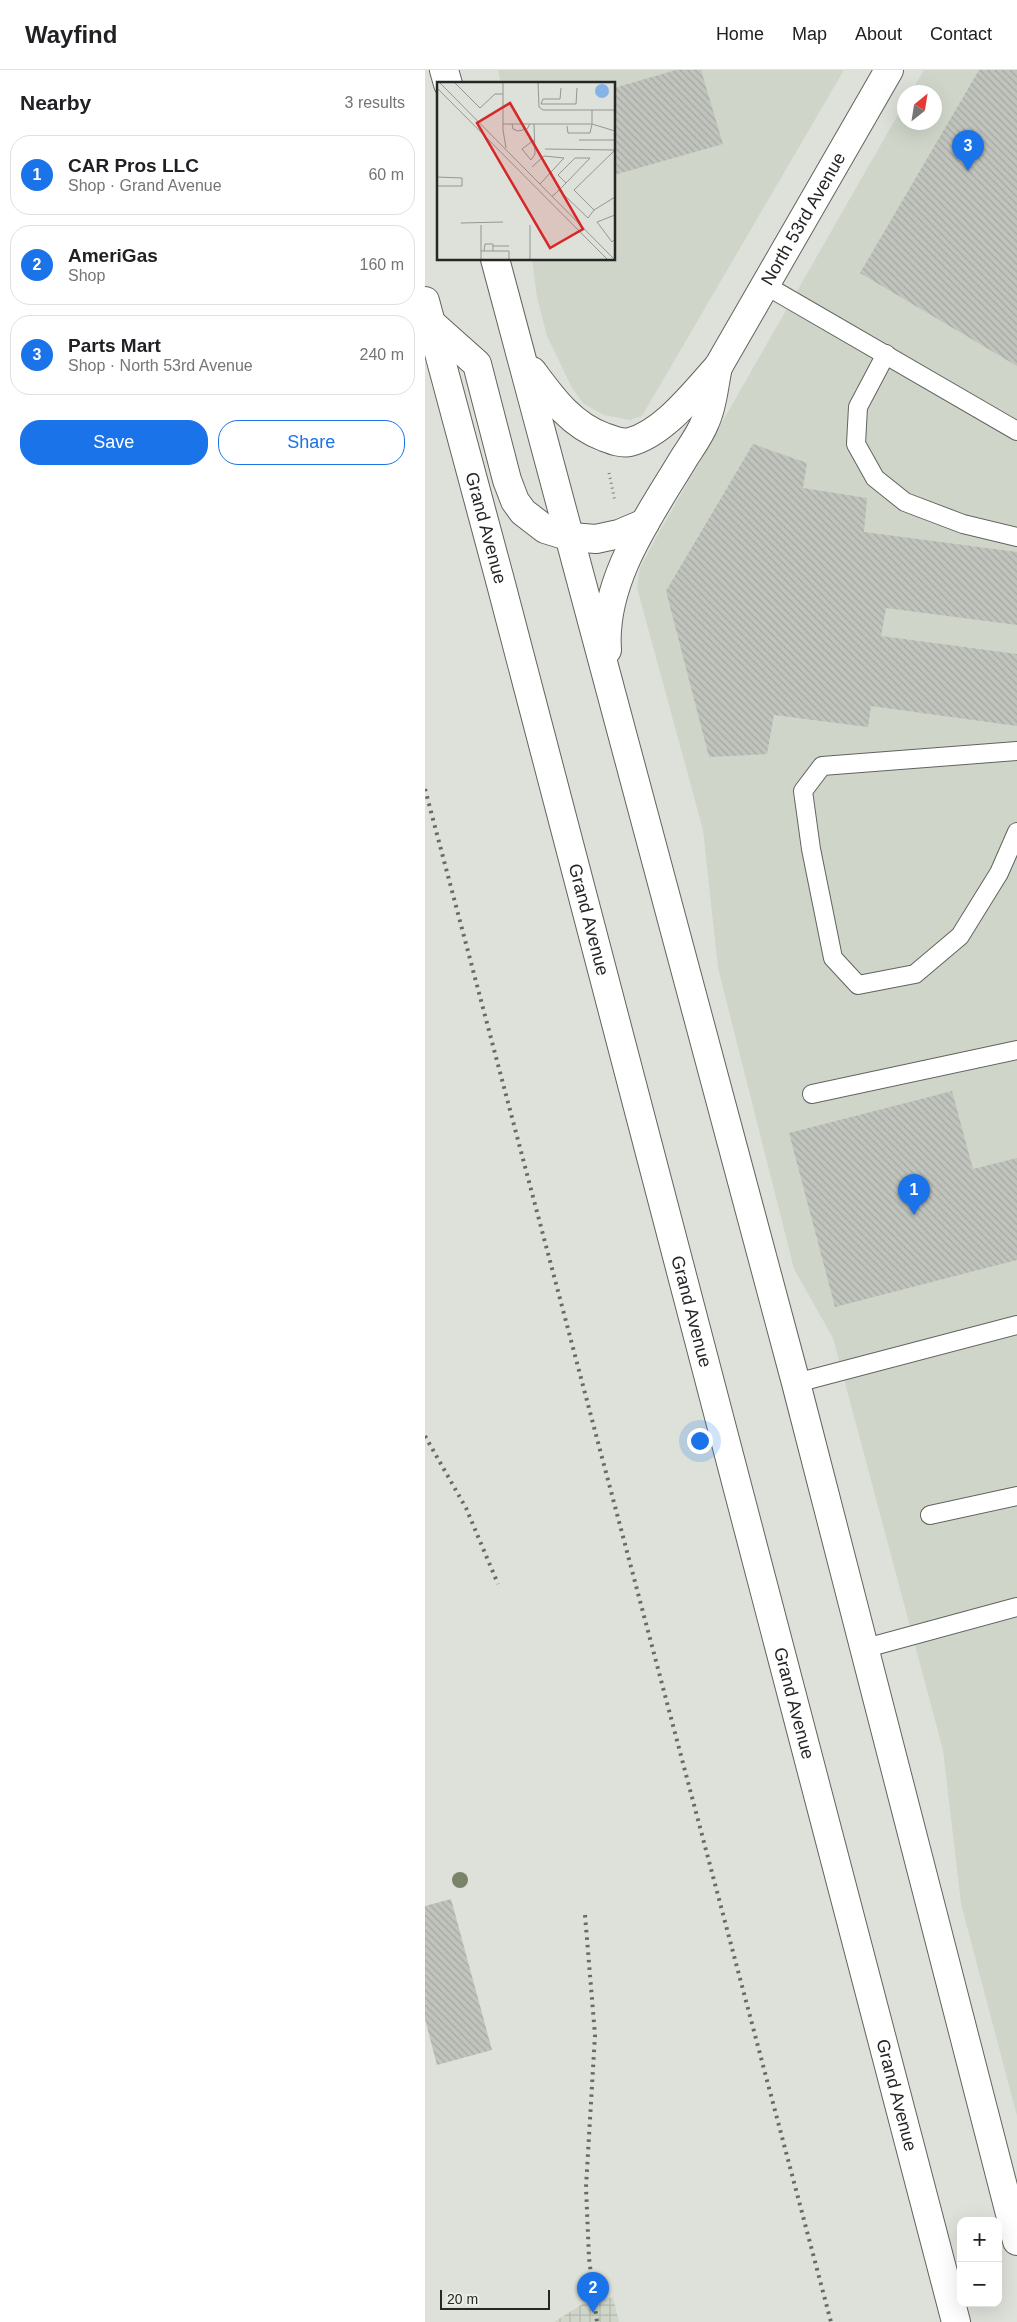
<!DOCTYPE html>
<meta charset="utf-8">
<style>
:root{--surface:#fff;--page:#f6f6f6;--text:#202124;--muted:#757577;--line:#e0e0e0;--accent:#1a73e8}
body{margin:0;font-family:Arial,sans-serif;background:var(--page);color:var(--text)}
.controls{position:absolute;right:15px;bottom:15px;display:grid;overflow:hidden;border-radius:10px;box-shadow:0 5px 20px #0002}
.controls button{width:45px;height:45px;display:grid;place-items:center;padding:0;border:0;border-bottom:1px solid var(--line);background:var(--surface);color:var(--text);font:25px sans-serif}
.compass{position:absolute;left:472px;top:15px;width:45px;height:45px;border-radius:50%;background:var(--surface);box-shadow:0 5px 20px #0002;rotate:30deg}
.scale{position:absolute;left:15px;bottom:12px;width:110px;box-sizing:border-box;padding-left:5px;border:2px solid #262725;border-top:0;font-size:14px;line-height:18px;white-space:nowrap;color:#262725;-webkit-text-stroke:4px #ebeee7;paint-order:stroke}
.you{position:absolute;left:274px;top:1370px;width:18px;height:18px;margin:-12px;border:4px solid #fff;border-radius:50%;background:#1a73e8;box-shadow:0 0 0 8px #1a73e833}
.badge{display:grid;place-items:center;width:32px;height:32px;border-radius:50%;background:var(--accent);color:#fff;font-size:16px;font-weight:700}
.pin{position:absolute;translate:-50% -41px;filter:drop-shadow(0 1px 2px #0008)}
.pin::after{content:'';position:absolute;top:26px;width:18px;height:15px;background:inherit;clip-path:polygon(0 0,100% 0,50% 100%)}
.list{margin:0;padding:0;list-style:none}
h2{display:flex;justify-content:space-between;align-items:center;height:65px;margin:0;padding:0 20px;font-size:21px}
h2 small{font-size:16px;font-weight:400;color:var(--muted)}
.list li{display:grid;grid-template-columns:32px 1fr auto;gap:15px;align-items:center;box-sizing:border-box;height:80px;margin:0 10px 10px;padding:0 10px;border:1px solid var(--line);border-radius:20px}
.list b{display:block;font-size:19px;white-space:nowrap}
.list p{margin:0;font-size:16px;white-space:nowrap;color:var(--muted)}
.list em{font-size:16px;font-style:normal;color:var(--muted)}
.actions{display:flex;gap:10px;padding:15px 20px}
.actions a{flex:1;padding:11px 0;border:1px solid var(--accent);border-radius:20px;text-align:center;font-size:18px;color:var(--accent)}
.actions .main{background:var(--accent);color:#fff}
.map{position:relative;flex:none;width:592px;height:2252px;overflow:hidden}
header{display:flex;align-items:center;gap:30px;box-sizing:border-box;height:70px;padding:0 25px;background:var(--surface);border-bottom:1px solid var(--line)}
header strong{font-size:24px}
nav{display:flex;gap:28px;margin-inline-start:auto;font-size:18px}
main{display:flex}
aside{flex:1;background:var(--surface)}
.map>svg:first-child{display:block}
.built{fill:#cfd6c9}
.industrial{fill:url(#industrial-grid)}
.building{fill:url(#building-back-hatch)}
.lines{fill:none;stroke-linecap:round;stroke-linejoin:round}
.service-casing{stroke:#61645e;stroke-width:20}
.minor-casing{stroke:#61645e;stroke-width:30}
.trunk-casing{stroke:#61645e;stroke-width:30}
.path{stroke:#797b77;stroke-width:3;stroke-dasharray:1 4;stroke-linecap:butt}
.service{stroke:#fff;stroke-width:18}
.minor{stroke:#fff;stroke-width:28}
.trunk{stroke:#fff;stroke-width:28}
.rail{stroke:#686a66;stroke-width:4;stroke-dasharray:2.5 5;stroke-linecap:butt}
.tree{fill:#788367}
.labels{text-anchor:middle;stroke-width:4;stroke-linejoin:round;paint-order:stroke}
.street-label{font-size:18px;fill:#262725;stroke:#ebeee7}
.inset-road{fill:none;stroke:#949792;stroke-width:1}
.view{fill:#d62828;fill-opacity:0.15;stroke:#d62828;stroke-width:2.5}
.inset-edge{fill:none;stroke:#262725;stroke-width:2.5}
</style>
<header>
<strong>Wayfind</strong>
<nav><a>Home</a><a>Map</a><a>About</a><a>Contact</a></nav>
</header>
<main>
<aside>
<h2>Nearby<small>3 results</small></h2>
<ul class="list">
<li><span class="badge">1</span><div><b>CAR Pros LLC</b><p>Shop · Grand Avenue</p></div><em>60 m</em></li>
<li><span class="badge">2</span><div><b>AmeriGas</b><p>Shop</p></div><em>160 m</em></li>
<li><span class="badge">3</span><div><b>Parts Mart</b><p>Shop · North 53rd Avenue</p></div><em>240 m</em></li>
</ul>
<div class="actions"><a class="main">Save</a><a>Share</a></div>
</aside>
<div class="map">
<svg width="592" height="2252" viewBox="0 0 592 2252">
<defs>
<pattern id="industrial-grid" width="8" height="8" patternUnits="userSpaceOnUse" patternTransform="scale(1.25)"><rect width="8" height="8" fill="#cfd6c9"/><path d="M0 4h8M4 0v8" fill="none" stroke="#b2b8ac"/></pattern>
<pattern id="building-back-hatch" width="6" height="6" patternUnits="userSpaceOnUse" patternTransform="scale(1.25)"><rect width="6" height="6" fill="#c0c4bd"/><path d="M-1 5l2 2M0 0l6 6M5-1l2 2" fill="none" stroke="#a5a8a2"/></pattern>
</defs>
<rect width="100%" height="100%" fill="#dee1da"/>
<g class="built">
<path d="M 73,0 L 419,0 L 217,346 L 205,350 L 179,345 L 159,334 L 147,318 L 122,266 L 112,228 L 107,189 L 189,189 L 189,14 L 76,14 Z"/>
<path d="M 499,0 L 592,0 L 592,2046 L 536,1834 L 518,1680 L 408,1268 L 369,1199 L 293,898 L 278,760 L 212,518 L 215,498 L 232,466 L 479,34 L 480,52 L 510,52 L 510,22 L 486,22 Z"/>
</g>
<path class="industrial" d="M 188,2227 L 194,2252 L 129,2252 L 159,2233 Z"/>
<g class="building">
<path d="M 251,0 L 276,0 L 298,74 L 189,105 L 189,18 Z"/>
<path d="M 554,0 L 592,0 L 592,296 L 435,203 Z"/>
<path d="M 328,374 L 382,393 L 378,418 L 442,428 L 439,462 L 592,482 L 592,555 L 461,538 L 456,566 L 592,584 L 592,656 L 446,636 L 443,657 L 349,645 L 342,684 L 284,687 L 241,521 Z"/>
<path d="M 527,1021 L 548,1099 L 592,1088 L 592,1190 L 410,1237 L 364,1063 Z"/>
<path d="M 26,1829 L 67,1980 L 12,1995 L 0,1949 L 0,1836 Z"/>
</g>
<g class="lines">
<defs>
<g id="service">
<path d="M 340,215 L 592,361"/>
<path d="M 461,284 L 433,337 L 431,374 L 450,408 L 480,432 L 538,454 L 592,467"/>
<path d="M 592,681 L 397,696 L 378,721 L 386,779 L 408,888 L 433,915 L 490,904 L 535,866 L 574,803 L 592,762"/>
<path d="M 387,1024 L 592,980"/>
<path d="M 371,1313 L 592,1255"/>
<path d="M 505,1445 L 592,1426"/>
<path d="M 441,1578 L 592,1537"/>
</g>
<g id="minor">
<path id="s1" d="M 293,297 L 464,0"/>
</g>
<g id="trunk">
<path d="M 19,0 L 23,14"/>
<path d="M 70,189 L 371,1313 L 592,2171"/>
<path id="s2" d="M 0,231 L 76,514 L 531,2252"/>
<path d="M 6,253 L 52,294 L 82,410 L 90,431 L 98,442 L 120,459 L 146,467 L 171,469 L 194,464 L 220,453"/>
<path d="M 107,301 C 127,328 146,355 179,367 C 187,370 197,374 205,372 C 239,363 269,323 292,298"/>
<path d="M 182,580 C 177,510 225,445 259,388 C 266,377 275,365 280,352 C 288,336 289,314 293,297"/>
</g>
</defs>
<use href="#service" class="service-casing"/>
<use href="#minor" class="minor-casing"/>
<use href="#trunk" class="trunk-casing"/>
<path class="path" d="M 184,403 L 190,431"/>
<use href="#service" class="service"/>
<use href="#minor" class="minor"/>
<use href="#trunk" class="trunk"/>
<g class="rail">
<path d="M 0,719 L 406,2252"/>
<path d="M 0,1366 L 41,1438 L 73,1514"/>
<path d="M 160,1845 L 170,1965 L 161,2117 L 164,2188 L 172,2252"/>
</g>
</g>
<circle class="tree" cx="35" cy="1810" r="8"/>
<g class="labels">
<g class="street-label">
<text dy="6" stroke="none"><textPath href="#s1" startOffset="171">North 53rd Avenue</textPath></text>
<text dy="6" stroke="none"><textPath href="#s2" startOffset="235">Grand Avenue</textPath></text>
<text dy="6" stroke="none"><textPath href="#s2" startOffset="640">Grand Avenue</textPath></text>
<text dy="6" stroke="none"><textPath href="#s2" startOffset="1045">Grand Avenue</textPath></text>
<text dy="6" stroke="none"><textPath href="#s2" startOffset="1450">Grand Avenue</textPath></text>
<text dy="6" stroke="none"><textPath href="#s2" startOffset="1855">Grand Avenue</textPath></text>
</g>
</g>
<g transform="translate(12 12)">
<rect width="178" height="178" fill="#dee1da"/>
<path d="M158 9a7 7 0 1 1 14 0a7 7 0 1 1-14 0Z" fill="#86b3e7"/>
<path class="inset-road" d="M 2,0 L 177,177M 17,0 L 43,26 L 58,12 L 66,12M 66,0 L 66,48M 101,0 L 102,25 L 106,28 L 178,28M 0,6 L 170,177M 124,6 L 123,17 L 106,17 L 104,22 L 139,22 L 140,6M 66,42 L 155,42 L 155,28M 75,42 L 76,47 L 81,49 L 90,47 L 93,42M 97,42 L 98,72 L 94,78 L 85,67 L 97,58M 130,44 L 131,51 L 153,51 L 155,42 L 178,49M 66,48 L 69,66M 142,58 L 178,58M 108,67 L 177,68M 178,68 L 137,108 L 157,128 L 178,115M 95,85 L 107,74 L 127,76 L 103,102M 0,95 L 25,96 L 25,104 L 0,104M 126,112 L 151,136 L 157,128M 115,114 L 118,112 L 129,101 L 153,76 L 138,76 L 121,93 L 129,101M 178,133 L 160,140 L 175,160 L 178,157M 24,141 L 66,140M 56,164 L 72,164M 44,169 L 56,169 L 56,162 L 48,162 L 47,169M 56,169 L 72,169 L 72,177M 44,177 L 44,143M 93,177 L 93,143"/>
<path class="view" d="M 73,21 L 146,147 L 113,166 L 40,41 Z"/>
<rect width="178" height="178" class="inset-edge"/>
</g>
</svg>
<div class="controls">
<button>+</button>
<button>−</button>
</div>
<svg class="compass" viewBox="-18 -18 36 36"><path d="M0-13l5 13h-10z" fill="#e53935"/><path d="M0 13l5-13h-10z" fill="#757577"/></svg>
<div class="scale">20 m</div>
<div class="you"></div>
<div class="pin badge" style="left:489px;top:1145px">1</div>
<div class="pin badge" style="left:168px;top:2243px">2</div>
<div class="pin badge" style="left:543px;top:101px">3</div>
</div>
</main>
